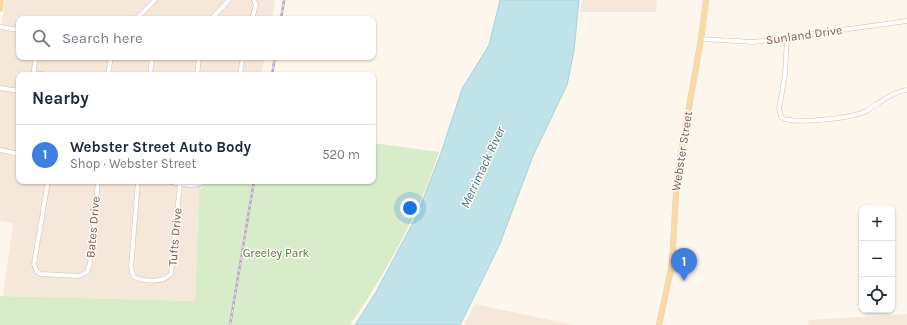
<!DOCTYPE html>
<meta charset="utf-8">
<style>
:root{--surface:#fff;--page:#f2f2f3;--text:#1f2937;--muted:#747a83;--line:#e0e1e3;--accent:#7c3aed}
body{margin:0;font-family:Karla,sans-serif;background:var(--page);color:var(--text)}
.controls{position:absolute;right:12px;bottom:12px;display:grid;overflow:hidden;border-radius:8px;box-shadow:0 1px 3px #0004}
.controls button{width:36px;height:36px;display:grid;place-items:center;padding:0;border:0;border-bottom:1px solid var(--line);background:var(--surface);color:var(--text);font:20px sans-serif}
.you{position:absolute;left:410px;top:208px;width:14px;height:14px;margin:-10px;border:3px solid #fff;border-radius:50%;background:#1a73e8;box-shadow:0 0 0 6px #1a73e833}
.badge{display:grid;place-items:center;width:26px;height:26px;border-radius:50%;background:var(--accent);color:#fff;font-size:13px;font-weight:700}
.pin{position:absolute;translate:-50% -33px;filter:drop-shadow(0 1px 2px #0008)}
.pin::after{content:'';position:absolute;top:21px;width:14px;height:12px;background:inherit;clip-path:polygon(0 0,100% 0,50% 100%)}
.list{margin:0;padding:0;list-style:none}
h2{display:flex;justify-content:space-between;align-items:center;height:52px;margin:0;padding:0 16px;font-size:17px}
h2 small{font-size:13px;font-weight:400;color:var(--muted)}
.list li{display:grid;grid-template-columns:26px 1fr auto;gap:12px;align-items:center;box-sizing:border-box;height:60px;padding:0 16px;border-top:1px solid var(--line)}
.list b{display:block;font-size:15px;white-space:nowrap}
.list p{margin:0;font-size:13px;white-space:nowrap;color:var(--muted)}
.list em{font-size:13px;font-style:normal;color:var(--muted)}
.icon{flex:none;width:22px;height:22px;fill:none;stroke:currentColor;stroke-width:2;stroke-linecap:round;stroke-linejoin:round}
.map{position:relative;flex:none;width:907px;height:325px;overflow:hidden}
.search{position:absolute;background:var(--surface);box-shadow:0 1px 3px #0004;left:16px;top:16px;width:360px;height:44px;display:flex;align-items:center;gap:10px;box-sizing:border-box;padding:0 14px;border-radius:8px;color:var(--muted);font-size:15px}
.panel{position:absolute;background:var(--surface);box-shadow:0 1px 3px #0004;left:16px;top:72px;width:360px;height:112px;border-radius:8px}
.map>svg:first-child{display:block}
.residential{fill:#f5e8da}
.green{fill:#d8ecc9}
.water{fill:#bfe3e8;stroke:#a5d3da}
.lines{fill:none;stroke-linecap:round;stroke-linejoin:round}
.minor-casing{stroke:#d1beb0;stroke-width:5}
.major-casing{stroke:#dad1cd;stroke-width:6}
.minor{stroke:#fff;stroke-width:4}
.major{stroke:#fbd9a5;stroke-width:5.5}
.rail-casing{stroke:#b9a8c9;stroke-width:2.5}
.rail{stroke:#fffaf3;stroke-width:1;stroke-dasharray:3;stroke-linecap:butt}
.labels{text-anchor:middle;stroke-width:3;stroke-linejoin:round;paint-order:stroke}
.street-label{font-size:12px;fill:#7a5c4d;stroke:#fffaf3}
.park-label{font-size:12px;fill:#537a41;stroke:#fffaf3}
.water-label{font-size:13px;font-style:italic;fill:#437c86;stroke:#fffaf3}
</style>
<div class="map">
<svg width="907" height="325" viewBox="0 0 907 325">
<rect width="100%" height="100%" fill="#fdf6ec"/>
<g class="residential">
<path d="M 5,0 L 275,0 L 272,19 L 19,19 L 19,57 L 265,57 L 261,75 L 19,75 L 19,181 L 208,181 L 199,191 L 195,301 L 3,296 L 13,223 L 0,221 L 0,36 Z"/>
<path d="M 582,0 L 657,0 L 656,12 L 580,12 Z"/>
<path d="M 475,304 L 574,325 L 464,325 Z"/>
<path d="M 907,314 L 907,325 L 808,325 L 809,320 Z"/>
</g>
<path class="green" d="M 373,143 L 439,152 C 419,214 387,271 350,325 L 0,325 L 0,296 L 195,301 L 199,191 L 208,181 L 373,181 Z"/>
<path class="water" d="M 500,0 L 579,0 L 574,51 L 567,85 L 533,156 L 499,246 L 460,325 L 355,325 L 376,292 L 416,217 L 441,153 L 462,89 L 489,45 Z"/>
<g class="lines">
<defs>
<g id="minor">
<path d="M 136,19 L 155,0"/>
<path d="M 211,19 L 229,0"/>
<path d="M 252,19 L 256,5 L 254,0"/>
<path d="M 0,27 L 19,30"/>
<path d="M 787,38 L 785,75 L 779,109 L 781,116 L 784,119 C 800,123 851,119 866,111 C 879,103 892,92 907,90"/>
<path d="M 701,39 L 754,42 L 907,21"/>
<path d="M 34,73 L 47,75"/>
<path d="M 33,75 L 36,57"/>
<path d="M 108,75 L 111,57"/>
<path d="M 150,75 L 152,57"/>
<path d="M 197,75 L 199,57"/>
<path d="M 240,75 L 243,57"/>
<path d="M 0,88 L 19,91"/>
<path d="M 0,150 L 19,154"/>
<path d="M 48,181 L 34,264 L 37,272 L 41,274 L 79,276 L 87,272 L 90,264 L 98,181"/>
<path d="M 138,181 L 131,268 L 134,277 C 144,282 163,283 171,274 L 180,183"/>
<path d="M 166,181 C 178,183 194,189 205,181"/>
</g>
<g id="major">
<path d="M 0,9 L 1,0"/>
<path d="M 659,325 L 672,264 L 677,175 L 701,39 L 706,0"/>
</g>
</defs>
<use href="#minor" class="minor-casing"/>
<use href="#major" class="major-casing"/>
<use href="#minor" class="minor"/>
<use href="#major" class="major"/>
<defs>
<g id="rail">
<path d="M 281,19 L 284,0"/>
<path d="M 272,75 L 275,57"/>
<path d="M 230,325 L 254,181"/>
</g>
</defs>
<use href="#rail" class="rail-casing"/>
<use href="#rail" class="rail"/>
</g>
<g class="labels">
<g class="street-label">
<text transform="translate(804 35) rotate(-8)" y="4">Sunland Drive</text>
<text transform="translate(682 151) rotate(-81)" y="4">Webster Street</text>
<text transform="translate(93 227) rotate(-85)" y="4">Bates Drive</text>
<text transform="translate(175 237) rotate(-85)" y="4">Tufts Drive</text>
</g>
<g class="park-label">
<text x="276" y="257">Greeley Park</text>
</g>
<g class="water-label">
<text transform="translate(482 167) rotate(-65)" y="5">Merrimack River</text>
</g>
</g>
</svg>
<div class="controls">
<button>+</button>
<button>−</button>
<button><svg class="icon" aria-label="locate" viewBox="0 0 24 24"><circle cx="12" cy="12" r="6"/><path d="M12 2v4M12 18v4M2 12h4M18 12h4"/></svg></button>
</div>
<div class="you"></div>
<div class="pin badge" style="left:684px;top:281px;background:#3f7fe0">1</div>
<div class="search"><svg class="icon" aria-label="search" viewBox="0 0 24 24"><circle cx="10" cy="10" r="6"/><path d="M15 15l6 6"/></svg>Search here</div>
<section class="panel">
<h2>Nearby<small></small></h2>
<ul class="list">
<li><span class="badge" style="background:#3f7fe0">1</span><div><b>Webster Street Auto Body</b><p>Shop · Webster Street</p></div><em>520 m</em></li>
</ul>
</section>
</div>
